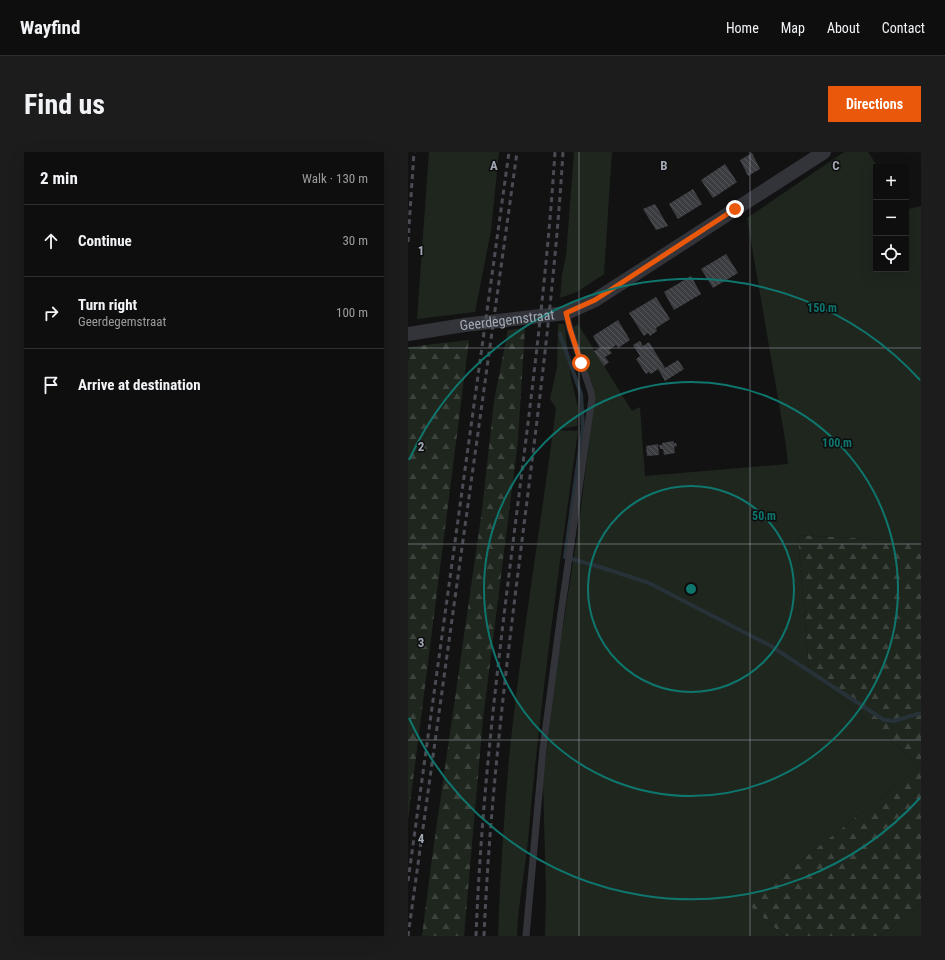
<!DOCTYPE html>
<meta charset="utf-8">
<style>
:root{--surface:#0e0e0e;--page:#1c1c1c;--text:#f1f3f6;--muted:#9b9c9e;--line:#2e2e2e;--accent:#ea580c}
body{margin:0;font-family:"Roboto Condensed",sans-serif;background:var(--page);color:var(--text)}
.controls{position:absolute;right:12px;top:12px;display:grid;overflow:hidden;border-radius:0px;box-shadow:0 4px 16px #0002}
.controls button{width:36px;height:36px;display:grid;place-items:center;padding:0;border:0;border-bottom:1px solid var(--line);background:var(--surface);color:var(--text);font:20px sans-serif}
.stop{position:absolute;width:12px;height:12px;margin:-9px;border:3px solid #ea580c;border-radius:50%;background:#fff}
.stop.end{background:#ea580c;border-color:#fff;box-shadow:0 1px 4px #0008}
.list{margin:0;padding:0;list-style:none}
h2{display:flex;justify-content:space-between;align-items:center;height:52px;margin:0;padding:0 16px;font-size:17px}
h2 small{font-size:13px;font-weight:400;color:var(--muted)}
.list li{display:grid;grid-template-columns:26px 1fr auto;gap:12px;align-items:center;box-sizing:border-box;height:72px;padding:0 16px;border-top:1px solid var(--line)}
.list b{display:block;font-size:15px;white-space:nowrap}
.list p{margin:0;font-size:13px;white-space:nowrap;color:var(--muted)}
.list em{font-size:13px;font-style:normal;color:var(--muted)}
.icon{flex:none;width:22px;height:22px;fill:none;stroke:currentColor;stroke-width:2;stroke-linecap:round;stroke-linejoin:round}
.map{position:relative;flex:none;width:513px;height:784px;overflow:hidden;border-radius:0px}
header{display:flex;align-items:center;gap:24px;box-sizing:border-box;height:56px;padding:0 20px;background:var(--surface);border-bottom:1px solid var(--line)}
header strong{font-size:19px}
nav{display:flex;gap:22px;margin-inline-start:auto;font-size:14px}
.intro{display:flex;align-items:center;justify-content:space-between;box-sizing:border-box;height:96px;padding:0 24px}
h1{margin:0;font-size:28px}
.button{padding:10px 18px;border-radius:0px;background:var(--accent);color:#fff;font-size:14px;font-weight:700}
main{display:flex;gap:24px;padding:0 24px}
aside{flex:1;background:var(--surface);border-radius:0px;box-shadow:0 4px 16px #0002}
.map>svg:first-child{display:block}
.grass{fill:#1e261e}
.forest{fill:url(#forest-firs)}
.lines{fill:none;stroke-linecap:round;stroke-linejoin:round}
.stream{stroke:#273138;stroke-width:4}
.building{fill:url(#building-back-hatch)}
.service{stroke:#323439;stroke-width:7}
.minor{stroke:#323439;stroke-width:14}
.rail{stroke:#494c52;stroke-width:3;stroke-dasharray:5 4;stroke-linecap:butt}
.route{stroke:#ea580c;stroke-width:5}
.grid{fill:none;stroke:#a2a9b5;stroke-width:1;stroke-opacity:0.55}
.ring{fill:none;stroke:#0f766e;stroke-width:2}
.labels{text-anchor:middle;stroke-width:3;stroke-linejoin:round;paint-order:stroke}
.street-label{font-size:14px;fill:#a2a9b5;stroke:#0d0d0e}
.grid-label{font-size:13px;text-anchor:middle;font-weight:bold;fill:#a2a9b5;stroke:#0d0d0e;stroke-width:3;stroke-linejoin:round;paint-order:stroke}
.centre{fill:#0f766e;stroke:#0d0d0e;stroke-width:2}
.ring-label{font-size:12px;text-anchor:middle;font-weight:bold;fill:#0f766e;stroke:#0d0d0e;stroke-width:3;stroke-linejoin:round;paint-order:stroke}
</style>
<header>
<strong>Wayfind</strong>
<nav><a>Home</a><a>Map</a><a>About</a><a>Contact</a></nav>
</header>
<div class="intro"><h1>Find us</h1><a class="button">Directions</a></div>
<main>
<aside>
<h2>2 min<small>Walk · 130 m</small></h2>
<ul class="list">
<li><svg class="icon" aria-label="ahead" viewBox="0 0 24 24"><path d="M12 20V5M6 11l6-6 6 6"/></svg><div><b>Continue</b></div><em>30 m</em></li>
<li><svg class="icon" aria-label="right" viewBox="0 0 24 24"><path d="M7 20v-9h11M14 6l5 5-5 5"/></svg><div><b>Turn right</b><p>Geerdegemstraat</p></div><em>100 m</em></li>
<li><svg class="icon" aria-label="arrive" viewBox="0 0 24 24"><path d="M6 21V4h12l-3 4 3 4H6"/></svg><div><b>Arrive at destination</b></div></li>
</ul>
</aside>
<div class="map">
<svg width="513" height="784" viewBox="0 0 513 784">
<defs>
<pattern id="forest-firs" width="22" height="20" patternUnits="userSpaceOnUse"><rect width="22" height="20" fill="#1e261e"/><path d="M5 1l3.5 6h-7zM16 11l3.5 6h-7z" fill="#3c433c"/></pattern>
<pattern id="building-back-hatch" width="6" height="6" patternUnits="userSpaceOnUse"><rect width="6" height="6" fill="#3b3d41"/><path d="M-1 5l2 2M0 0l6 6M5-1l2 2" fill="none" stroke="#54565a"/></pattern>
</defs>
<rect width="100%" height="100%" fill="#121213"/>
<g class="grass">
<path d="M 21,0 L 91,0 L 83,79 L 67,160 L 9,167 Z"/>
<path d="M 166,0 L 204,0 L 196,122 L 169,140 L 152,146 L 154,123 L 158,104 Z"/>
<path d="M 436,0 L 460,0 L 470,15 L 468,15 L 468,117 L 498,117 L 498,55 L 500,57 L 513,54 L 513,390 L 390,383 L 401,518 L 513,614 L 339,751 L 376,784 L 137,784 L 138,742 L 135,628 L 150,507 L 170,378 L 187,244 L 184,231 L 163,176 L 170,172 L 224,259 L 232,255 L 237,324 L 380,312 L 377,287 L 339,66 Z"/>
<path d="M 150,172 L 156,172 L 157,175 L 163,226 L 170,256 L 169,274 L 148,278 L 170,279 C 151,415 132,551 120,688 C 117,720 110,752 109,784 L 90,784 C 92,725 96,665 101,606 C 113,489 133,373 148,256 L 142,247 L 149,215 Z"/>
<path d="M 513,751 L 513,784 L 473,784 Z"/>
</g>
<g class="forest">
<path d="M 117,176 L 110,289 L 75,567 L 56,784 L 14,784 L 23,713 L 74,358 L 86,249 L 100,178 Z"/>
<path d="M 61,188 L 0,668 L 0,213 L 1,195 Z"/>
<path d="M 390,383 L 513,390 L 513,614 L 401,518 Z"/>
<path d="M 513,614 L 513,751 L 473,784 L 376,784 L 339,751 Z"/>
</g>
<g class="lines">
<path class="stream" d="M 152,182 L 173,242 L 175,275 L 157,405 L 192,415 L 241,431 L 363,494 L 476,568 L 486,569 L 513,561"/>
</g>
<g class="building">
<path d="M 344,1 L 352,17 L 340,24 L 332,8 Z"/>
<path d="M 317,12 L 329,30 L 305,46 L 293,28 Z"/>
<path d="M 285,37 L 294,52 L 270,67 L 261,52 Z"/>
<path d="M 247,52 L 260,74 L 248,78 L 235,57 Z"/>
<path d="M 318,102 L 330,121 L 305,136 L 293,117 Z"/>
<path d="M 283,124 L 293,142 L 266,158 L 256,140 Z"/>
<path d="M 248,145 L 262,167 L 248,176 L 249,179 L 242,184 L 240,181 L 236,184 L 221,161 Z"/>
<path d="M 210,168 L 222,188 L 210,196 L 208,193 L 201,198 L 204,201 L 197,205 L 201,210 L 196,214 L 186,199 L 192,196 L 185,184 Z"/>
<path d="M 232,189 L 235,194 L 241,190 L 257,216 L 270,208 L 276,217 L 257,229 L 250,217 L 243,222 L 241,220 L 238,222 L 228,207 L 232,204 L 225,193 Z"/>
<path d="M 265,289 L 266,291 L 268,291 L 269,294 L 266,295 L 267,301 L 256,303 L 255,297 L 252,297 L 251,293 L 254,293 L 254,291 Z"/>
<path d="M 250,292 L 251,303 L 239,304 L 238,294 Z"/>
</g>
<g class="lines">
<path class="service" d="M 118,784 L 135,597 L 153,461 L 184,246 L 183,240 L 162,177 L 158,161"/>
<path class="minor" id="s1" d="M 0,182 L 56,173 L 158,161 L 187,148 L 416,0"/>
<g class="rail">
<path d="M 0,90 L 6,0"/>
<path d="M 0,729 L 101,0"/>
<path d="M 0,784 L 109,0"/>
<path d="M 68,784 C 78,521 130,262 147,0"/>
<path d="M 76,784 C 87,521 139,262 155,0"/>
</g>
</g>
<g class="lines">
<path class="route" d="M 173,211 L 162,177 L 158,161 L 187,148 L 327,57"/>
</g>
<path class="grid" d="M 171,0 L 171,784M 342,0 L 342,784M 0,196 L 513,196M 0,392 L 513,392M 0,588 L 513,588"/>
<g class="ring">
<circle cx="283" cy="437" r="103"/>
<circle cx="283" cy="437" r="207"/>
<path d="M512 646A310 310 0 0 1 1 566M1 308A310 310 0 0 1 512 228"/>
</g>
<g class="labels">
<g class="street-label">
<text dy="5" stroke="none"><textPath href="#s1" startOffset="100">Geerdegemstraat</textPath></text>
</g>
</g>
<g class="grid-label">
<text x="86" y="18">A</text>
<text x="256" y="18">B</text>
<text x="428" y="18">C</text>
<text x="13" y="103">1</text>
<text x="13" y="299">2</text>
<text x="13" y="495">3</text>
<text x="13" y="691">4</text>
</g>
<circle cx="283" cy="437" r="6" class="centre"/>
<g class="ring-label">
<text x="414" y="160">150 m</text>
<text x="429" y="295">100 m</text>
<text x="356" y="368">50 m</text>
</g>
</svg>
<div class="controls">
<button>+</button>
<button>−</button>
<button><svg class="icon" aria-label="locate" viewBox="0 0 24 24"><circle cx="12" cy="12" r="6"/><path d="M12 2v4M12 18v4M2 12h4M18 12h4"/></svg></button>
</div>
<div class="stop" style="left:173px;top:211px"></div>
<div class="stop end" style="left:327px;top:57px"></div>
</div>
</main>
